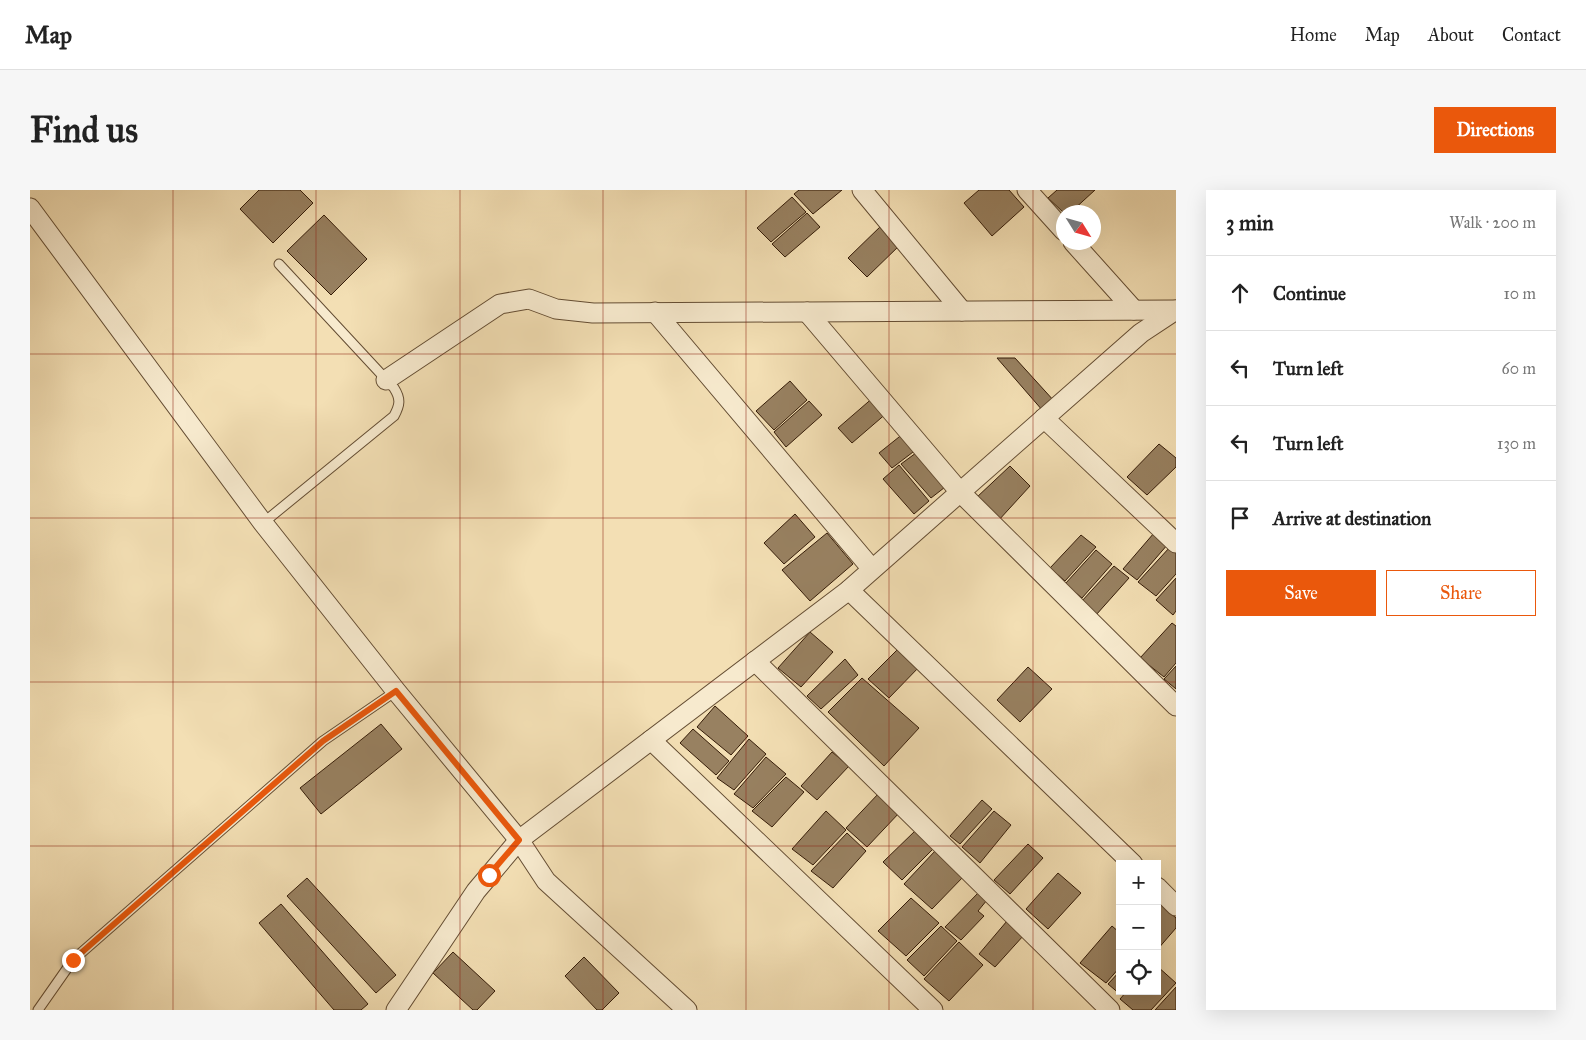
<!DOCTYPE html>
<meta charset="utf-8">
<style>
:root{--surface:#fff;--page:#f6f6f6;--text:#222;--muted:#767676;--line:#e0e0e0;--accent:#ea580c}
body{margin:0;font-family:"IM FELL Great Primer",serif;background:var(--page);color:var(--text)}
.controls{position:absolute;right:15px;bottom:15px;display:grid;overflow:hidden;border-radius:0px;box-shadow:0 5px 20px #0002}
.controls button{width:45px;height:45px;display:grid;place-items:center;padding:0;border:0;border-bottom:1px solid var(--line);background:var(--surface);color:var(--text);font:25px sans-serif}
.compass{position:absolute;left:1026px;top:15px;width:45px;height:45px;border-radius:50%;background:var(--surface);box-shadow:0 5px 20px #0002;rotate:127deg}
.stop{position:absolute;width:15px;height:15px;margin:-11px;border:4px solid #ea580c;border-radius:50%;background:#fff}
.stop.end{background:#ea580c;border-color:#fff;box-shadow:0 1px 5px #0008}
.list{margin:0;padding:0;list-style:none}
h2{display:flex;justify-content:space-between;align-items:center;height:65px;margin:0;padding:0 20px;font-size:21px}
h2 small{font-size:16px;font-weight:400;color:var(--muted)}
.list li{display:grid;grid-template-columns:32px 1fr auto;gap:15px;align-items:center;box-sizing:border-box;height:75px;padding:0 20px;border-top:1px solid var(--line)}
.list b{display:block;font-size:19px;white-space:nowrap}
.list em{font-size:16px;font-style:normal;color:var(--muted)}
.actions{display:flex;gap:10px;padding:15px 20px}
.actions a{flex:1;padding:11px 0;border:1px solid var(--accent);border-radius:0px;text-align:center;font-size:18px;color:var(--accent)}
.actions .main{background:var(--accent);color:#fff}
.icon{flex:none;width:28px;height:28px;fill:none;stroke:currentColor;stroke-width:2;stroke-linecap:round;stroke-linejoin:round}
.map{position:relative;flex:none;width:1146px;height:820px;overflow:hidden;border-radius:0px}
header{display:flex;align-items:center;gap:30px;box-sizing:border-box;height:70px;padding:0 25px;background:var(--surface);border-bottom:1px solid var(--line)}
header strong{font-size:24px}
nav{display:flex;gap:28px;margin-inline-start:auto;font-size:18px}
.intro{display:flex;align-items:center;justify-content:space-between;box-sizing:border-box;height:120px;padding:0 30px}
h1{margin:0;font-size:35px}
.button{padding:12px 22px;border-radius:0px;background:var(--accent);color:#fff;font-size:18px;font-weight:700}
main{display:flex;gap:30px;padding:0 30px}
aside{flex:1;background:var(--surface);border-radius:0px;box-shadow:0 5px 20px #0002}
.map>svg:first-child{display:block}
.building{fill:#988161;stroke:#351c08}
.lines{fill:none;stroke-linecap:round;stroke-linejoin:round}
.lane-casing{stroke:#644d33;stroke-width:11}
.street-casing{stroke:#644d33;stroke-width:21}
.lane{stroke:#f7eace;stroke-width:9}
.street{stroke:#f7eace;stroke-width:19}
.route{stroke:#ea580c;stroke-width:6}
.grid{fill:none;stroke:#8f2418;stroke-width:1;stroke-opacity:0.55}
</style>
<header>
<strong>Map</strong>
<nav><a>Home</a><a>Map</a><a>About</a><a>Contact</a></nav>
</header>
<div class="intro"><h1>Find us</h1><a class="button">Directions</a></div>
<main>
<div class="map">
<svg width="1146" height="820" viewBox="0 0 1146 820">
<rect width="100%" height="100%" fill="#f3dfb4"/>
<filter id="stains"><feTurbulence type="fractalNoise" baseFrequency=".004" numOctaves="4"/><feColorMatrix values="0 0 0 0 .2 0 0 0 0 .09 0 0 0 0 .02 0 0 0 .5 -.17"/></filter>
<radialGradient id="worn" r=".72"><stop offset=".6" stop-color="#630" stop-opacity="0"/><stop offset="1" stop-color="#630" stop-opacity=".3"/></radialGradient>
<g class="building">
<path d="M 229,0 L 270,0 L 283,13 L 243,53 L 210,19 Z"/>
<path d="M 769,0 L 812,0 L 783,24 L 764,4 Z"/>
<path d="M 949,0 L 979,0 L 994,17 L 962,46 L 934,13 Z"/>
<path d="M 1027,0 L 1065,0 L 1041,22 L 1034,23 L 1018,8 Z"/>
<path d="M 762,7 L 776,22 L 741,52 L 727,38 Z"/>
<path d="M 777,23 L 790,37 L 755,67 L 742,54 Z"/>
<path d="M 294,25 L 337,69 L 301,105 L 257,61 Z"/>
<path d="M 853,34 L 871,54 L 837,87 L 818,68 Z"/>
<path d="M 967,168 L 985,168 L 1025,212 L 1013,221 Z"/>
<path d="M 760,191 L 777,210 L 744,240 L 726,221 Z"/>
<path d="M 845,206 L 858,222 L 822,253 L 808,238 Z"/>
<path d="M 779,211 L 792,225 L 756,257 L 744,242 Z"/>
<path d="M 874,243 L 887,259 L 862,278 L 849,263 Z"/>
<path d="M 1129,254 L 1146,268 L 1146,277 L 1117,305 L 1097,287 Z"/>
<path d="M 890,260 L 919,294 L 901,308 L 871,274 Z"/>
<path d="M 869,275 L 899,311 L 884,324 L 853,289 Z"/>
<path d="M 980,276 L 1000,296 L 968,331 L 946,308 Z"/>
<path d="M 765,324 L 785,347 L 754,374 L 734,353 Z"/>
<path d="M 797,343 L 823,374 L 780,411 L 752,380 Z"/>
<path d="M 1124,343 L 1138,354 L 1107,390 L 1093,379 Z"/>
<path d="M 1051,345 L 1066,357 L 1035,391 L 1020,378 Z"/>
<path d="M 1140,357 L 1146,362 L 1146,384 L 1126,406 L 1108,392 Z"/>
<path d="M 1066,360 L 1082,374 L 1052,408 L 1035,394 Z"/>
<path d="M 1084,376 L 1099,388 L 1066,425 L 1051,412 Z"/>
<path d="M 1146,388 L 1146,421 L 1143,425 L 1126,410 Z"/>
<path d="M 1142,433 L 1146,436 L 1146,473 L 1134,487 L 1110,468 Z"/>
<path d="M 780,442 L 803,462 L 771,497 L 748,478 Z"/>
<path d="M 871,456 L 891,475 L 859,508 L 838,489 Z"/>
<path d="M 815,469 L 828,485 L 791,519 L 777,506 Z"/>
<path d="M 1146,476 L 1146,499 L 1134,489 Z"/>
<path d="M 998,477 L 1022,499 L 990,532 L 967,510 Z"/>
<path d="M 832,488 L 889,538 L 854,576 L 798,522 Z"/>
<path d="M 685,516 L 718,546 L 701,565 L 667,537 Z"/>
<path d="M 351,534 L 372,559 L 291,624 L 270,598 Z"/>
<path d="M 663,539 L 699,571 L 686,585 L 650,553 Z"/>
<path d="M 719,549 L 736,564 L 704,600 L 687,588 Z"/>
<path d="M 802,562 L 819,576 L 787,610 L 771,596 Z"/>
<path d="M 736,567 L 756,584 L 723,618 L 704,604 Z"/>
<path d="M 756,587 L 774,602 L 742,637 L 722,621 Z"/>
<path d="M 849,603 L 870,622 L 837,657 L 816,638 Z"/>
<path d="M 952,610 L 962,619 L 930,654 L 920,646 Z"/>
<path d="M 796,621 L 816,640 L 783,675 L 762,659 Z"/>
<path d="M 964,621 L 981,635 L 950,673 L 932,657 Z"/>
<path d="M 886,640 L 905,657 L 872,690 L 853,672 Z"/>
<path d="M 817,643 L 836,661 L 803,698 L 781,681 Z"/>
<path d="M 998,654 L 1013,668 L 980,704 L 964,690 Z"/>
<path d="M 906,660 L 934,686 L 902,719 L 874,694 Z"/>
<path d="M 1028,683 L 1051,703 L 1018,739 L 996,719 Z"/>
<path d="M 277,688 L 366,785 L 346,803 L 257,706 Z"/>
<path d="M 949,702 L 957,710 L 948,721 L 954,726 L 931,750 L 915,737 Z"/>
<path d="M 881,708 L 909,733 L 876,766 L 848,741 Z"/>
<path d="M 251,714 L 338,814 L 331,820 L 304,820 L 229,733 Z"/>
<path d="M 1130,714 L 1146,728 L 1146,738 L 1127,760 L 1127,718 Z"/>
<path d="M 977,731 L 994,745 L 965,777 L 949,764 Z"/>
<path d="M 911,736 L 927,751 L 894,786 L 877,770 Z"/>
<path d="M 1082,736 L 1090,743 L 1090,777 L 1076,793 L 1050,773 Z"/>
<path d="M 929,752 L 953,775 L 919,811 L 894,789 Z"/>
<path d="M 423,762 L 465,801 L 447,820 L 443,820 L 403,783 Z"/>
<path d="M 554,767 L 589,803 L 572,820 L 567,820 L 535,786 Z"/>
<path d="M 1127,776 L 1146,793 L 1121,820 L 1103,820 L 1090,809 L 1097,801 L 1127,801 Z"/>
<path d="M 1090,781 L 1090,801 L 1095,801 L 1091,805 L 1078,794 Z"/>
<path d="M 1146,797 L 1146,820 L 1125,820 Z"/>
</g>
<g class="lines">
<defs>
<g id="lane">
<path d="M 233,333 L 364,226 C 370,215 371,209 364,198 L 249,74"/>
<path d="M 8,820 L 43,770 L 293,551 L 366,501"/>
</g>
<g id="street">
<path d="M 832,0 L 932,121"/>
<path d="M 997,0 L 1034,41"/>
<path d="M 0,18 L 233,333 L 366,501 L 489,650 L 819,400 L 1111,143 L 1146,120"/>
<path d="M 1043,52 L 1104,120"/>
<path d="M 625,122 L 842,379"/>
<path d="M 777,122 L 930,302 L 1146,516"/>
<path d="M 356,190 L 470,114 L 499,109 L 526,119 L 563,123 L 1146,120"/>
<path d="M 1014,228 L 1146,353"/>
<path d="M 819,400 L 1103,674"/>
<path d="M 725,471 L 1080,820"/>
<path d="M 621,550 L 903,820"/>
<path d="M 1127,697 L 1146,716"/>
<path d="M 366,820 L 446,701 L 489,650 L 516,691 L 657,820"/>
</g>
</defs>
<use href="#lane" class="lane-casing"/>
<use href="#street" class="street-casing"/>
<use href="#lane" class="lane"/>
<use href="#street" class="street"/>
</g>
<g class="lines">
<path class="route" d="M 43,770 L 293,551 L 366,501 L 489,650 L 459,685"/>
</g>
<path class="grid" d="M 143,0 L 143,820M 286,0 L 286,820M 430,0 L 430,820M 573,0 L 573,820M 716,0 L 716,820M 859,0 L 859,820M 1003,0 L 1003,820M 0,164 L 1146,164M 0,328 L 1146,328M 0,492 L 1146,492M 0,656 L 1146,656"/>
<rect width="100%" height="100%" filter="url(#stains)"/>
<rect width="100%" height="100%" fill="url(#worn)"/>
</svg>
<div class="controls">
<button>+</button>
<button>−</button>
<button><svg class="icon" aria-label="locate" viewBox="0 0 24 24"><circle cx="12" cy="12" r="6"/><path d="M12 2v4M12 18v4M2 12h4M18 12h4"/></svg></button>
</div>
<svg class="compass" viewBox="-18 -18 36 36"><path d="M0-13l5 13h-10z" fill="#e53935"/><path d="M0 13l5-13h-10z" fill="#767676"/></svg>
<div class="stop" style="left:459px;top:685px"></div>
<div class="stop end" style="left:43px;top:770px"></div>
</div>
<aside>
<h2>3 min<small>Walk · 200 m</small></h2>
<ul class="list">
<li><svg class="icon" aria-label="ahead" viewBox="0 0 24 24"><path d="M12 20V5M6 11l6-6 6 6"/></svg><div><b>Continue</b></div><em>10 m</em></li>
<li><svg class="icon" aria-label="left" viewBox="0 0 24 24"><path d="M17 20v-9H6M10 6l-5 5 5 5"/></svg><div><b>Turn left</b></div><em>60 m</em></li>
<li><svg class="icon" aria-label="left" viewBox="0 0 24 24"><path d="M17 20v-9H6M10 6l-5 5 5 5"/></svg><div><b>Turn left</b></div><em>130 m</em></li>
<li><svg class="icon" aria-label="arrive" viewBox="0 0 24 24"><path d="M6 21V4h12l-3 4 3 4H6"/></svg><div><b>Arrive at destination</b></div></li>
</ul>
<div class="actions"><a class="main">Save</a><a>Share</a></div>
</aside>
</main>
